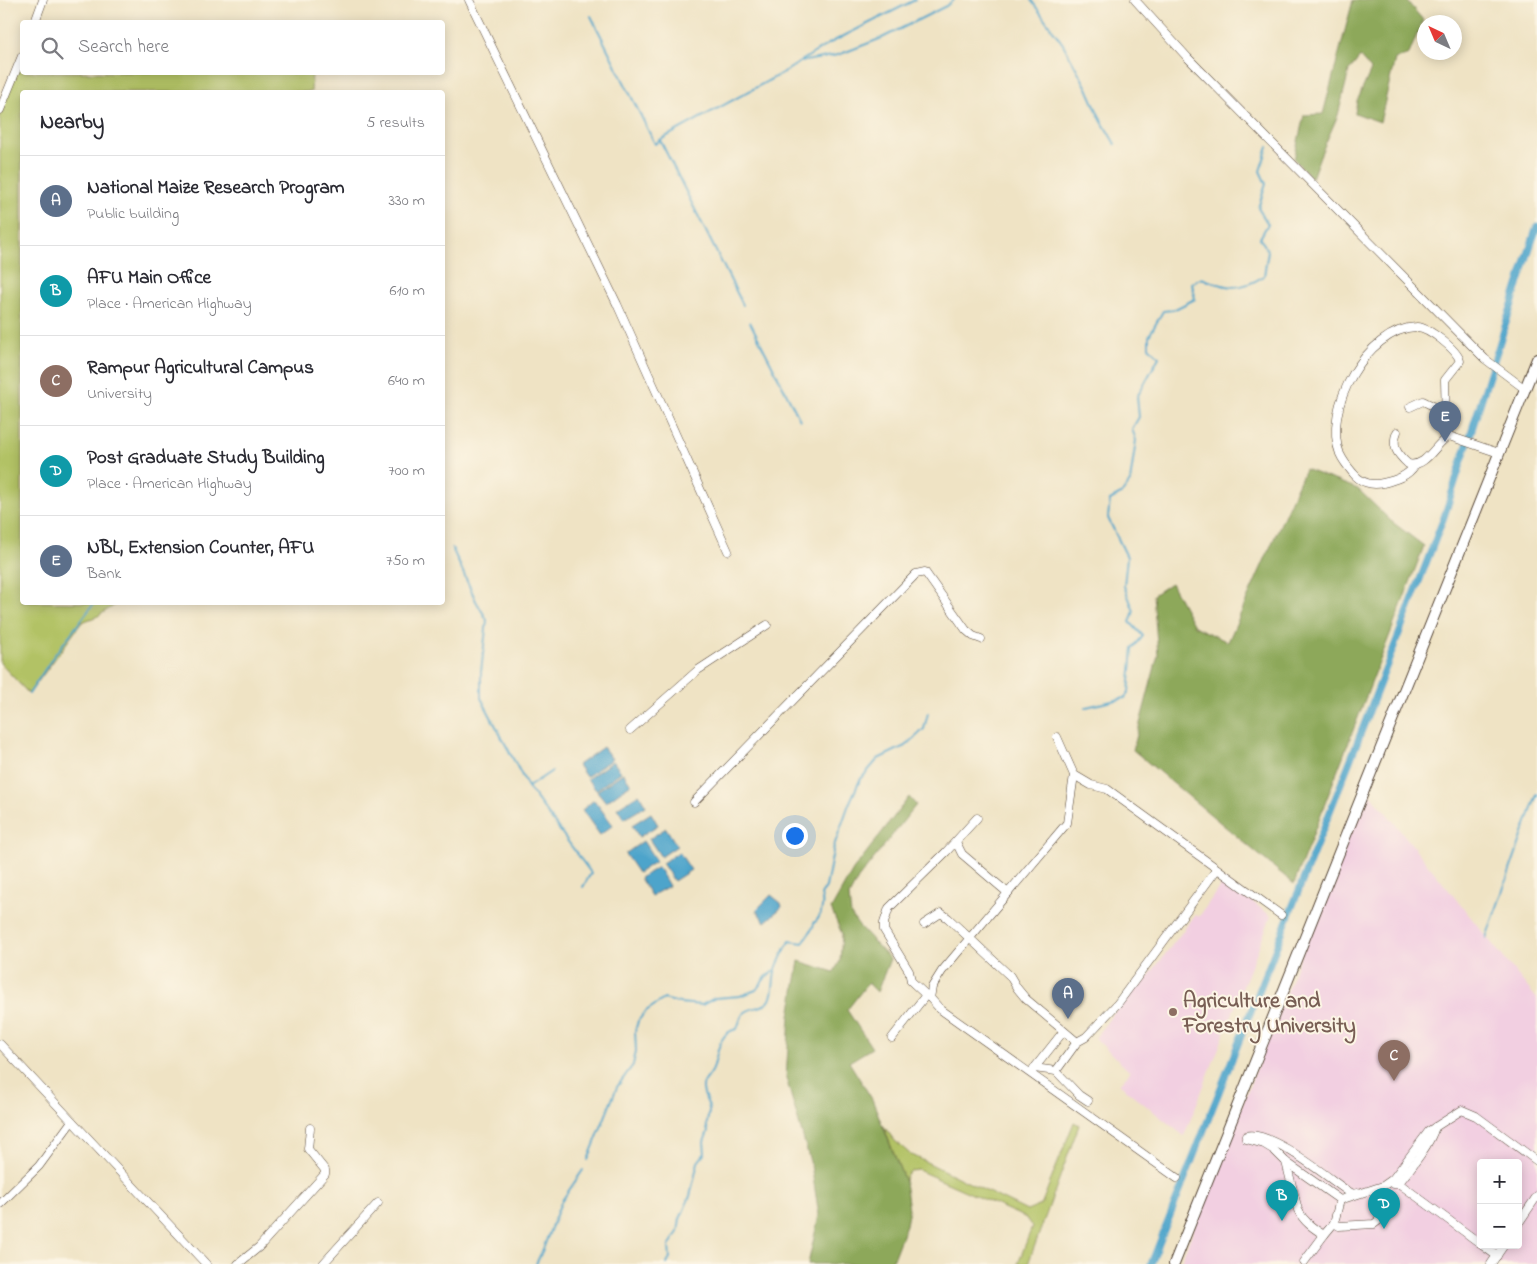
<!DOCTYPE html>
<meta charset="utf-8">
<style>
:root{--surface:#fff;--page:#f2f2f3;--text:#2b2b33;--muted:#7c7c81;--line:#e1e1e2;--accent:#db2777}
body{margin:0;font-family:"Indie Flower",sans-serif;background:var(--page);color:var(--text)}
.controls{position:absolute;right:15px;bottom:15px;display:grid;overflow:hidden;border-radius:5px;box-shadow:0 2px 12px #0003}
.controls button{width:45px;height:45px;display:grid;place-items:center;padding:0;border:0;border-bottom:1px solid var(--line);background:var(--surface);color:var(--text);font:25px sans-serif}
.compass{position:absolute;left:1417px;top:15px;width:45px;height:45px;border-radius:50%;background:var(--surface);box-shadow:0 2px 12px #0003;rotate:316deg}
.you{position:absolute;left:794px;top:835px;width:18px;height:18px;margin:-12px;border:4px solid #fff;border-radius:50%;background:#1a73e8;box-shadow:0 0 0 8px #1a73e833}
.badge{display:grid;place-items:center;width:32px;height:32px;border-radius:50%;background:var(--accent);color:#fff;font-size:16px;font-weight:700}
.pin{position:absolute;translate:-50% -41px;filter:drop-shadow(0 1px 2px #0008)}
.pin::after{content:'';position:absolute;top:26px;width:18px;height:15px;background:inherit;clip-path:polygon(0 0,100% 0,50% 100%)}
.list{margin:0;padding:0;list-style:none}
h2{display:flex;justify-content:space-between;align-items:center;height:65px;margin:0;padding:0 20px;font-size:21px}
h2 small{font-size:16px;font-weight:400;color:var(--muted)}
.list li{display:grid;grid-template-columns:32px 1fr auto;gap:15px;align-items:center;box-sizing:border-box;height:90px;padding:0 20px;border-top:1px solid var(--line)}
.list b{display:block;font-size:19px;white-space:nowrap}
.list p{margin:0;font-size:16px;white-space:nowrap;color:var(--muted)}
.list em{font-size:16px;font-style:normal;color:var(--muted)}
.icon{flex:none;width:28px;height:28px;fill:none;stroke:currentColor;stroke-width:2;stroke-linecap:round;stroke-linejoin:round}
.map{position:relative;flex:none;width:1537px;height:1264px;overflow:hidden}
.search{position:absolute;background:var(--surface);box-shadow:0 2px 12px #0003;left:20px;top:20px;width:425px;height:55px;display:flex;align-items:center;gap:12px;box-sizing:border-box;padding:0 18px;border-radius:5px;color:var(--muted);font-size:19px}
.panel{position:absolute;background:var(--surface);box-shadow:0 2px 12px #0003;left:20px;top:90px;width:425px;height:515px;border-radius:5px}
.map>svg:first-child{display:block}
.built{fill:#f2cfe1;fill-rule:evenodd}
.green{fill:#b2c265;stroke:#767642}
.forest{fill:#8da85a;stroke:#64693c}
.water{fill:#4ea4cb;stroke:#446774}
.lines{fill:none;stroke-linecap:round;stroke-linejoin:round}
.stream{stroke:#4ea4cb;stroke-width:2}
.canal{stroke:#4ea4cb;stroke-width:7}
.street-casing{stroke:#564637;stroke-width:9}
.secondary-casing{stroke:#564637;stroke-width:12}
.street{stroke:#fff;stroke-width:8}
.secondary{stroke:#fff;stroke-width:10}
.education-dot{fill:#8d6e63;stroke:#fcf5e5;stroke-width:2}
.labels{text-anchor:middle;stroke-width:4;stroke-linejoin:round;paint-order:stroke}
.education-label{font-size:22px;font-weight:bold;fill:#785e54;stroke:#fcf5e5;text-anchor:start}
</style>
<div class="map">
<svg width="1537" height="1264" viewBox="0 0 1537 1264">
<rect width="100%" height="100%" fill="#fcf5e5"/>
<filter id="ink" filterUnits="userSpaceOnUse"><feTurbulence type="fractalNoise" baseFrequency=".02" numOctaves="2"/><feDisplacementMap in="SourceGraphic" scale="10" xChannelSelector="R" yChannelSelector="G"/><feConvolveMatrix kernelMatrix="1 2 1 2 8 2 1 2 1" color-interpolation-filters="sRGB"/></filter>
<filter id="wash" filterUnits="userSpaceOnUse"><feTurbulence type="fractalNoise" baseFrequency=".0096" numOctaves="4" result="noise"/><feDisplacementMap in="SourceGraphic" scale="20" xChannelSelector="R" yChannelSelector="G"/><feGaussianBlur stdDeviation="1.12" result="paint"/><feColorMatrix in="noise" values="0 0 0 0 0 0 0 0 0 0 0 0 0 0 0 0 0 1.4 0 .05"/><feComposite in="paint" operator="in"/></filter>
<g filter="url(#wash)">
<rect width="100%" height="100%" fill="#efe3c4"/>
<g class="built">
<path d="M 1366,788 L 1537,999 L 1537,1264 L 1180,1264 ZM 1481,1163 L 1518,1163 L 1518,1245 L 1481,1245 Z"/>
<path d="M 1224,880 L 1271,916 L 1184,1136 L 1119,1084 L 1130,1072 L 1095,1038 L 1136,983 L 1141,986 L 1195,915 L 1199,917 Z"/>
</g>
<g class="green">
<path d="M 22,52 L 22,72 L 312,73 L 311,92 L 22,92 L 22,602 L 118,603 L 98,616 L 82,622 L 29,694 L 0,663 L 0,106 Z"/>
<path d="M 1074,1122 L 1079,1125 L 1028,1264 L 1018,1264 L 1032,1227 L 1026,1218 L 918,1170 L 911,1171 L 906,1175 L 905,1182 L 883,1125 L 894,1140 L 910,1154 L 1027,1211 L 1041,1205 Z"/>
</g>
<g class="forest">
<path d="M 1353,0 L 1406,0 L 1423,20 L 1409,54 L 1395,59 L 1380,122 L 1355,113 L 1357,101 L 1371,70 L 1360,57 L 1349,71 L 1338,115 L 1320,156 L 1312,178 L 1294,159 L 1304,115 L 1323,114 Z"/>
<path d="M 1305,469 L 1358,489 L 1391,521 L 1424,546 L 1294,884 L 1133,750 L 1158,655 L 1153,595 L 1171,583 L 1194,626 L 1228,642 Z"/>
<path d="M 909,797 L 916,805 L 858,879 L 849,896 L 851,915 L 858,925 L 890,959 L 877,992 L 868,983 L 847,1010 L 872,1048 L 849,1062 L 872,1099 L 905,1182 L 909,1209 L 906,1225 L 891,1264 L 808,1264 L 819,1215 L 811,1165 L 786,1078 L 790,1016 L 799,961 L 834,972 L 840,961 L 842,934 L 831,909 L 853,870 Z"/>
</g>
<g class="water">
<path d="M 603,747 L 612,759 L 586,777 L 578,765 Z"/>
<path d="M 613,761 L 621,772 L 596,790 L 587,779 Z"/>
<path d="M 623,773 L 631,784 L 606,802 L 597,791 Z"/>
<path d="M 639,794 L 646,806 L 624,819 L 617,808 Z"/>
<path d="M 594,800 L 613,825 L 600,835 L 582,810 Z"/>
<path d="M 651,813 L 658,825 L 639,837 L 632,825 Z"/>
<path d="M 666,828 L 677,846 L 661,857 L 649,839 Z"/>
<path d="M 643,841 L 656,861 L 638,873 L 625,854 Z"/>
<path d="M 679,852 L 691,870 L 674,881 L 662,863 Z"/>
<path d="M 658,867 L 669,886 L 651,896 L 640,878 Z"/>
<path d="M 771,895 L 781,903 L 782,907 L 765,922 L 756,910 Z"/>
</g>
<g class="lines">
<g class="stream">
<path d="M 1031,0 L 1063,44 L 1087,88 L 1101,120 L 1115,144"/>
<path d="M 591,16 L 655,144 L 660,140"/>
<path d="M 801,61 L 830,43 L 915,0"/>
<path d="M 743,305 L 660,140 L 786,71 L 800,62 L 838,55 L 882,38 L 946,6 L 954,0"/>
<path d="M 750,322 L 800,420"/>
<path d="M 452,548 L 476,601 L 487,620 L 481,672 L 481,698 L 528,787 L 591,873 L 583,887"/>
<path d="M 29,694 L 53,657 L 95,602"/>
<path d="M 1086,707 L 1125,698 L 1129,692 L 1133,648 L 1143,636 L 1130,622 L 1134,611 L 1124,586 L 1127,557 L 1108,518 L 1110,500 L 1121,494 L 1130,482 L 1136,440 L 1132,429 L 1139,417 L 1137,397 L 1159,357 L 1149,347 L 1149,336 L 1163,311 L 1173,310 L 1195,299 L 1192,283 L 1201,278 C 1227,288 1239,292 1264,276 L 1268,251 L 1260,238 L 1268,224 L 1258,208 L 1266,184 L 1260,171 L 1268,147"/>
<path d="M 528,787 L 552,771"/>
<path d="M 1486,938 L 1537,794"/>
<path d="M 588,1160 L 617,1087 L 633,1065 L 636,1051 L 635,1031 L 638,1021 L 646,1011 L 664,999 L 679,1003 L 702,1005 L 715,998 L 740,996 L 756,990 L 766,977 L 775,970"/>
<path d="M 536,1264 L 543,1249 L 561,1202 L 583,1170"/>
<path d="M 667,1264 L 670,1258 L 669,1246 L 678,1232 L 680,1219 L 690,1196 L 698,1162 L 705,1153 L 704,1142 L 708,1131 C 704,1123 710,1117 709,1108 C 708,1101 702,1095 703,1086 C 704,1080 711,1075 713,1069 C 718,1054 718,1032 737,1029 C 739,1024 740,1018 743,1014 C 750,1006 765,1009 770,1000 C 774,992 773,981 775,973 C 776,966 786,947 790,941 L 803,943 C 806,936 813,931 814,923 C 822,917 824,903 821,895 L 826,887 L 834,846 L 849,804 L 860,780 L 878,759 L 907,745 L 924,729 L 928,713"/>
</g>
<path class="canal" d="M 1151,1264 L 1350,761 L 1444,517 L 1537,226"/>
</g>
</g>
<g filter="url(#ink)">
<g class="lines">
<defs>
<g id="street">
<path d="M 469,0 L 617,304 L 728,551"/>
<path d="M 1135,0 L 1188,58 L 1485,359 L 1525,389"/>
<path d="M 35,22 L 43,0"/>
<path d="M 0,110 L 22,56"/>
<path d="M 1410,407 L 1423,401 L 1433,406 L 1446,421 L 1447,429 L 1449,436"/>
<path d="M 1397,432 C 1391,446 1397,454 1408,464 C 1427,468 1435,443 1449,436 L 1499,453"/>
<path d="M 1415,465 C 1408,476 1396,480 1383,483 C 1371,486 1360,482 1353,473 C 1348,467 1343,461 1340,454 C 1322,409 1367,329 1416,327 C 1428,326 1457,350 1460,361 L 1445,380 L 1446,421"/>
<path d="M 630,730 L 698,670 L 767,625"/>
<path d="M 1057,737 L 1074,775 L 1091,785 L 1107,789 L 1281,915"/>
<path d="M 1074,775 L 1067,823 L 942,971 L 932,987 L 930,998 L 940,1009 L 1177,1178"/>
<path d="M 694,802 L 916,574 L 925,572 L 966,630 L 973,636 L 981,639"/>
<path d="M 956,842 L 962,854 L 1008,893"/>
<path d="M 924,924 L 941,913 L 948,918 L 1010,976 L 1017,988 L 1026,999 L 1077,1042 L 1086,1037 L 1118,1003 L 1217,869"/>
<path d="M 926,995 L 911,981 L 909,971 L 884,930 L 884,923 L 889,908 L 946,852 L 977,818"/>
<path d="M 892,1038 L 926,995 L 929,997"/>
<path d="M 0,1044 L 206,1264"/>
<path d="M 1034,1068 L 1056,1071 L 1079,1095 L 1088,1101"/>
<path d="M 1032,1071 L 1063,1032"/>
<path d="M 1056,1071 L 1077,1042"/>
<path d="M 1246,1136 C 1269,1129 1326,1176 1346,1190 L 1353,1194 L 1357,1193"/>
<path d="M 1246,1139 L 1264,1144 L 1274,1150 L 1286,1162 L 1340,1200 L 1383,1186 L 1393,1179 L 1429,1131 L 1462,1110 L 1476,1116 L 1537,1161"/>
<path d="M 1286,1162 L 1298,1210 C 1304,1222 1313,1228 1324,1235 L 1334,1223 L 1340,1200"/>
<path d="M 1393,1179 L 1481,1244"/>
<path d="M 1393,1184 L 1398,1184 C 1410,1169 1430,1145 1435,1127"/>
<path d="M 0,1204 L 39,1166 L 72,1121"/>
<path d="M 1334,1223 L 1339,1226 L 1374,1224 C 1388,1216 1377,1201 1373,1190"/>
<path d="M 1518,1224 L 1537,1196"/>
<path d="M 1482,1245 L 1497,1256"/>
<path d="M 1304,1262 L 1324,1235"/>
<path d="M 238,1264 L 259,1247 L 325,1174 L 325,1170 L 308,1149 L 310,1128"/>
<path d="M 323,1264 L 378,1203"/>
<path d="M 1491,1264 L 1504,1245"/>
</g>
<path id="secondary" d="M 1174,1264 L 1537,359"/>
</defs>
<use href="#street" class="street-casing"/>
<use href="#secondary" class="secondary-casing"/>
<use href="#street" class="street"/>
<use href="#secondary" class="secondary"/>
</g>
</g>
<circle class="education-dot" cx="1173" cy="1012" r="5"/>
<g class="labels">
<g class="education-label">
<text x="1183" y="1007">Agriculture and<tspan x="1183" dy="25">Forestry University</tspan></text>
</g>
</g>
</svg>
<div class="controls">
<button>+</button>
<button>−</button>
</div>
<svg class="compass" viewBox="-18 -18 36 36"><path d="M0-13l5 13h-10z" fill="#e53935"/><path d="M0 13l5-13h-10z" fill="#7c7c81"/></svg>
<div class="you"></div>
<div class="pin badge" style="left:1068px;top:1019px;background:#5c6f8a">A</div>
<div class="pin badge" style="left:1282px;top:1221px;background:#0f9aa8">B</div>
<div class="pin badge" style="left:1394px;top:1081px;background:#8d6e63">C</div>
<div class="pin badge" style="left:1384px;top:1229px;background:#0f9aa8">D</div>
<div class="pin badge" style="left:1445px;top:442px;background:#5c6f8a">E</div>
<div class="search"><svg class="icon" aria-label="search" viewBox="0 0 24 24"><circle cx="10" cy="10" r="6"/><path d="M15 15l6 6"/></svg>Search here</div>
<section class="panel">
<h2>Nearby<small>5 results</small></h2>
<ul class="list">
<li><span class="badge" style="background:#5c6f8a">A</span><div><b>National Maize Research Program</b><p>Public building</p></div><em>330 m</em></li>
<li><span class="badge" style="background:#0f9aa8">B</span><div><b>AFU Main Office</b><p>Place · American Highway</p></div><em>610 m</em></li>
<li><span class="badge" style="background:#8d6e63">C</span><div><b>Rampur Agricultural Campus</b><p>University</p></div><em>640 m</em></li>
<li><span class="badge" style="background:#0f9aa8">D</span><div><b>Post Graduate Study Building</b><p>Place · American Highway</p></div><em>700 m</em></li>
<li><span class="badge" style="background:#5c6f8a">E</span><div><b>NBL, Extension Counter, AFU</b><p>Bank</p></div><em>750 m</em></li>
</ul>
</section>
</div>
